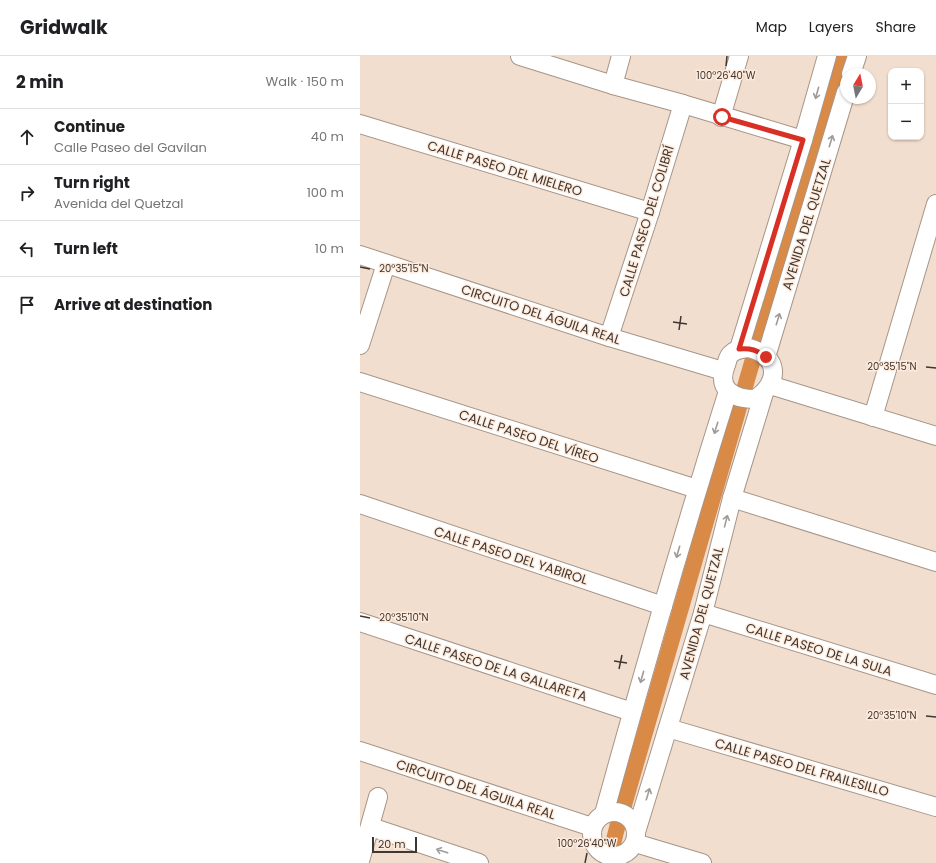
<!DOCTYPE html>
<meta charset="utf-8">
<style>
:root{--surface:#fff;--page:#f6f6f6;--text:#202124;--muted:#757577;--line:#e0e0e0}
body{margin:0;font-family:Poppins,sans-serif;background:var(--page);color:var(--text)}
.controls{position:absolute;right:12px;top:12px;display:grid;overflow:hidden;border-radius:8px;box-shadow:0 1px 3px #0004}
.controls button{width:36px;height:36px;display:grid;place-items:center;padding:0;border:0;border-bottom:1px solid var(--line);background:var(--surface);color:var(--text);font:20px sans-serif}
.compass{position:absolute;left:480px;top:12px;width:36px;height:36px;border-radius:50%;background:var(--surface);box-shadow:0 1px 3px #0004;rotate:10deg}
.scale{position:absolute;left:12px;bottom:10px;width:45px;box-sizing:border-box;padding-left:4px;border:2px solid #3f3732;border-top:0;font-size:11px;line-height:14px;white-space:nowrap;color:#3f3732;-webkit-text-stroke:3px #ffebdc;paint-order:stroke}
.stop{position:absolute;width:12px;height:12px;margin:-9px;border:3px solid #d93025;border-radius:50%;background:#fff}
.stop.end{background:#d93025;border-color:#fff;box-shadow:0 1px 4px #0008}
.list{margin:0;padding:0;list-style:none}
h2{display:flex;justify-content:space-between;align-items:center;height:52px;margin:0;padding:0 16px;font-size:17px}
h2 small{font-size:13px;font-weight:400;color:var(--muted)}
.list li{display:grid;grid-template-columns:26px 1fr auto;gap:12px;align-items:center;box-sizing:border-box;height:56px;padding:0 16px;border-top:1px solid var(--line)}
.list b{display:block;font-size:15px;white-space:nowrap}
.list p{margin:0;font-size:13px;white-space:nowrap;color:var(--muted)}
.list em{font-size:13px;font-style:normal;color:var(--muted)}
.icon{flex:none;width:22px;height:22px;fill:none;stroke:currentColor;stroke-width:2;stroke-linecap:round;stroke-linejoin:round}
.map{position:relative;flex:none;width:576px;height:807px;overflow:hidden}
header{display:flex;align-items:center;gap:24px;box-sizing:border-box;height:56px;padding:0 20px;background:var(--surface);border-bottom:1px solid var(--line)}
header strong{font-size:19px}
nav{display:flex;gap:22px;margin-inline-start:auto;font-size:14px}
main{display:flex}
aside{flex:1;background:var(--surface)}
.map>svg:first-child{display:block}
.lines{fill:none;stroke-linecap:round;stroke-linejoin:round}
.canal{stroke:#da8a47;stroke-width:16}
.minor-casing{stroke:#a79587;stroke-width:20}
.minor{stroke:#fff;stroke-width:18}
.oneway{stroke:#9f9b98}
.route{stroke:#d93025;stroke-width:5}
.ticks{fill:none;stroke:#3f3732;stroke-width:1.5}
.labels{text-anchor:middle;stroke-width:3;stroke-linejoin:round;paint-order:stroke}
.street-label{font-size:13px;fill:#3f3732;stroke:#ffebdc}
.ticks-label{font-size:10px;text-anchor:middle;fill:#3f3732;stroke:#ffebdc;stroke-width:3;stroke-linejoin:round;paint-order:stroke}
</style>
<header>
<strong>Gridwalk</strong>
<nav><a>Map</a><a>Layers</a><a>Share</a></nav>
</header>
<main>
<aside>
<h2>2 min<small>Walk · 150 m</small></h2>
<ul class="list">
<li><svg class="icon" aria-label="ahead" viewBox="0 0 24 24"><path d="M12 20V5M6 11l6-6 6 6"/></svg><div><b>Continue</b><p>Calle Paseo del Gavilan</p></div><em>40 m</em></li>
<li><svg class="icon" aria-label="right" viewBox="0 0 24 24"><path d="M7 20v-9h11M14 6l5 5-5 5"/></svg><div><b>Turn right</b><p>Avenida del Quetzal</p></div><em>100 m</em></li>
<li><svg class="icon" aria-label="left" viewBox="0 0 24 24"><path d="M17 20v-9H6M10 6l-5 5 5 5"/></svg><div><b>Turn left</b></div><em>10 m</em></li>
<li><svg class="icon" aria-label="arrive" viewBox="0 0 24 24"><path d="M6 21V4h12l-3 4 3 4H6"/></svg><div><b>Arrive at destination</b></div></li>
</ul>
</aside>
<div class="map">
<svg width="576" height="807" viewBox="0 0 576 807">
<rect width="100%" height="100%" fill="#f1decf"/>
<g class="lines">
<g class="canal">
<path d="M 398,285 L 480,0"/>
<path d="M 264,749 L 393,303"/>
<path d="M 248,807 L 258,768"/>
</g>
<defs>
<g id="minor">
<path d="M 160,0 L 253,29 L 323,48 L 443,84"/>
<path d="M 491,18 L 497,0"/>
<path d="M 253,29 L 261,0"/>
<path d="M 361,61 L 379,0"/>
<path d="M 0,68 L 290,156"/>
<path d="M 0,199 L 249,281 L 363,315"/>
<path d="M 249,281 L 290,156 L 323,48"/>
<path d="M 0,289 L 26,208"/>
<path d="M 389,292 C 420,300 420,327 395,343 C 373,343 356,333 366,309 C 367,306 368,300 371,298 C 376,293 382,293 389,292 Z"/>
<path d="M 379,293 L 443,84 L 467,0"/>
<path d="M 406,301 L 486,36"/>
<path d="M 0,326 L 337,433"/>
<path d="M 410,329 L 576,380"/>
<path d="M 513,361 L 576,148"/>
<path d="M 372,442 L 576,506"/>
<path d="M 0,448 L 303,550"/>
<path d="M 343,557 L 576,629"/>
<path d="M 0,566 L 272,656"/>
<path d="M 308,672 L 576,751"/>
<path d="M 0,695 L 232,771"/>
<circle cx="254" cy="778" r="22"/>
<path d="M 244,758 C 283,616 324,475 368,335"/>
<path d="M 11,771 L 119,807"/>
<path d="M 276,776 L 343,557 L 372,442 L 404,337"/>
<path d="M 275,787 L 342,807"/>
<path d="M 0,805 L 18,741"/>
</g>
</defs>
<use href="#minor" class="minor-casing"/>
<use href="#minor" class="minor"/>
</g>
<defs><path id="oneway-shaft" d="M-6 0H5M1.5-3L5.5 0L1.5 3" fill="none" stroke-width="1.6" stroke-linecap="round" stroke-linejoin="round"/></defs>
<g class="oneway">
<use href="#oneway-shaft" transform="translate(457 37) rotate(106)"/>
<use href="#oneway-shaft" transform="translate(471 85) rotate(-73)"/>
<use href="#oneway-shaft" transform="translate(418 263) rotate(-73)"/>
<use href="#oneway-shaft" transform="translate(356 372) rotate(107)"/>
<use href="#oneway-shaft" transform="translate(366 465) rotate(-76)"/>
<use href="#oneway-shaft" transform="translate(318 496) rotate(106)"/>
<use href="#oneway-shaft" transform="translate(282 621) rotate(106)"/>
<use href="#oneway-shaft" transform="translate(288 738) rotate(-73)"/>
<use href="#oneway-shaft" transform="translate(82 795) rotate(-162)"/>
</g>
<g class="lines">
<path class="route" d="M 362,61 L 443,84 L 379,293 C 391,292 397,294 406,301"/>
</g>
<path class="ticks" d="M 366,10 L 367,0M 0,211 L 10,213M 313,266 L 327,268M 319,274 L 321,260M 566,311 L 576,312M 0,560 L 10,562M 254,605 L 267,607M 259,613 L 262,599M 566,660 L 576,661M 225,807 L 227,797"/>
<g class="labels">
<g class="street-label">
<text transform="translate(145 112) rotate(17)" y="5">CALLE PASEO DEL MIELERO</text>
<text transform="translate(286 165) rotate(-73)" y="5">CALLE PASEO DEL COLIBRÍ</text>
<text transform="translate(446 168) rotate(-73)" y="5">AVENIDA DEL QUETZAL</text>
<text transform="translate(181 258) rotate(18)" y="5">CIRCUITO DEL ÁGUILA REAL</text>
<text transform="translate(169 380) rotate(18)" y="5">CALLE PASEO DEL VÍREO</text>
<text transform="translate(151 499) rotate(18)" y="5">CALLE PASEO DEL YABIROL</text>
<text transform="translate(341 557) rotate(-75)" y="5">AVENIDA DEL QUETZAL</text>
<text transform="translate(459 593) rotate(17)" y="5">CALLE PASEO DE LA SULA</text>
<text transform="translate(136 611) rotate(18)" y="5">CALLE PASEO DE LA GALLARETA</text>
<text transform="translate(442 711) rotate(16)" y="5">CALLE PASEO DEL FRAILESILLO</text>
<text transform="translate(116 733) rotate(18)" y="5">CIRCUITO DEL ÁGUILA REAL</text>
</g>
</g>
<g class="ticks-label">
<text x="366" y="23">100°26'40"W</text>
<text x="44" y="216">20°35'15"N</text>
<text x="532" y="314">20°35'15"N</text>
<text x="44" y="565">20°35'10"N</text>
<text x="532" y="663">20°35'10"N</text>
<text x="227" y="791">100°26'40"W</text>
</g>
</svg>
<div class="controls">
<button>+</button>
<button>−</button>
</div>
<svg class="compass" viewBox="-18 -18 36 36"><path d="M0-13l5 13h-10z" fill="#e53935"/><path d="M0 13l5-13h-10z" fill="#757577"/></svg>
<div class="scale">20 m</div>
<div class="stop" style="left:362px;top:61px"></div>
<div class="stop end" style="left:406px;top:301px"></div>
</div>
</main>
